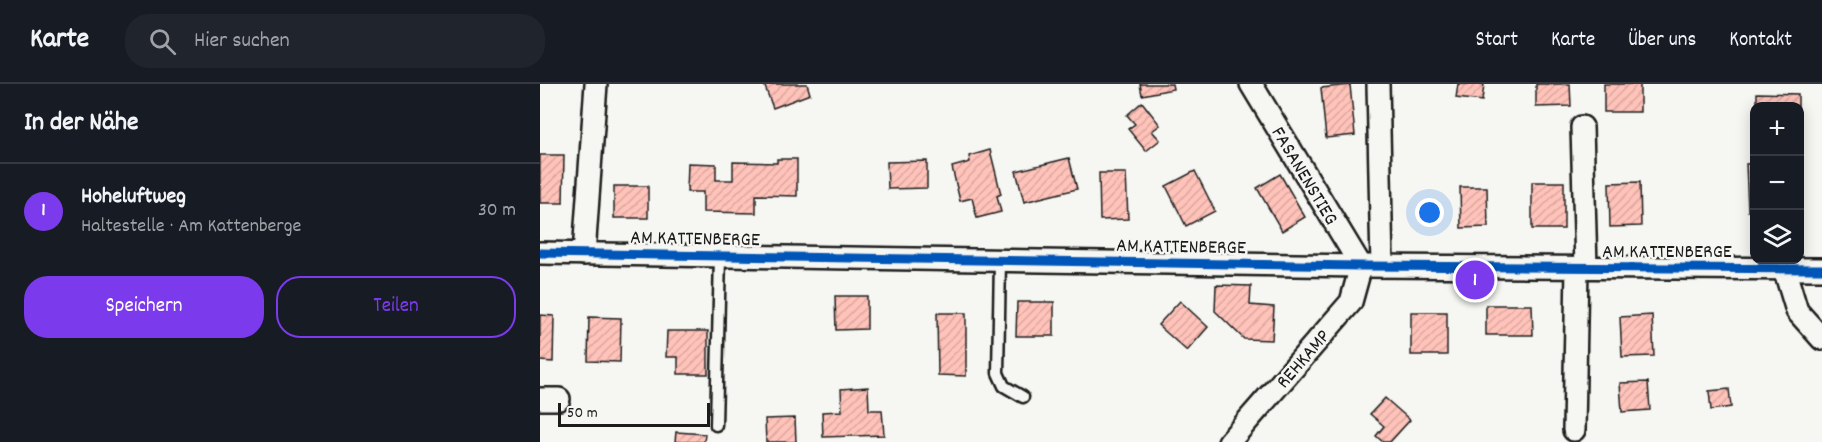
<!DOCTYPE html>
<html lang="de">
<meta charset="utf-8">
<style>
:root{--surface:#171b24;--page:#20242c;--text:#f1f3f6;--muted:#9ea1a6;--line:#363941;--accent:#7c3aed}
body{margin:0;font-family:Dekko,sans-serif;background:var(--page);color:var(--text)}
.controls{position:absolute;right:18px;top:18px;display:grid;overflow:hidden;border-radius:12px;box-shadow:0 3px 15px #0003}
.controls button{width:54px;height:54px;display:grid;place-items:center;padding:0;border:0;border-bottom:2px solid var(--line);background:var(--surface);color:var(--text);font:30px sans-serif}
.scale{position:absolute;left:18px;bottom:15px;width:152px;box-sizing:border-box;padding-left:6px;border:3px solid #1c1c1c;border-top:0;font-size:16px;line-height:21px;white-space:nowrap;color:#1c1c1c;-webkit-text-stroke:4px #f6f6f2;paint-order:stroke}
.you{position:absolute;left:890px;top:129px;width:21px;height:21px;margin:-15px;border:4px solid #fff;border-radius:50%;background:#1a73e8;box-shadow:0 0 0 9px #1a73e833}
.badge{display:grid;place-items:center;width:39px;height:39px;border-radius:50%;background:var(--accent);color:#fff;font-size:20px;font-weight:700}
.pin{position:absolute;translate:-50% -50%;border:3px solid #fff;box-shadow:0 2px 6px #0006}
.list{margin:0;padding:0;list-style:none}
h2{display:flex;justify-content:space-between;align-items:center;height:78px;margin:0;padding:0 24px;font-size:26px}
h2 small{font-size:20px;font-weight:400;color:var(--muted)}
.list li{display:grid;grid-template-columns:39px 1fr auto;gap:18px;align-items:center;box-sizing:border-box;height:96px;padding:0 24px;border-top:2px solid var(--line)}
.list b{display:block;font-size:22px;white-space:nowrap}
.list p{margin:0;font-size:20px;white-space:nowrap;color:var(--muted)}
.list em{font-size:20px;font-style:normal;color:var(--muted)}
.actions{display:flex;gap:12px;padding:18px 24px}
.actions a{flex:1;padding:14px 0;border:2px solid var(--accent);border-radius:24px;text-align:center;font-size:21px;color:var(--accent)}
.actions .main{background:var(--accent);color:#fff}
.icon{flex:none;width:33px;height:33px;fill:none;stroke:currentColor;stroke-width:2;stroke-linecap:round;stroke-linejoin:round}
.map{position:relative;flex:none;width:1282px;height:358px;overflow:hidden}
header{display:flex;align-items:center;gap:36px;box-sizing:border-box;height:84px;padding:0 30px;background:var(--surface);border-bottom:2px solid var(--line)}
header strong{font-size:28px}
nav{display:flex;gap:33px;margin-inline-start:auto;font-size:21px}
.search{width:420px;height:54px;background:var(--page);display:flex;align-items:center;gap:15px;box-sizing:border-box;padding:0 21px;border-radius:24px;color:var(--muted);font-size:22px}
main{display:flex}
aside{flex:1;background:var(--surface)}
.map>svg:first-child{display:block}
.building{fill:url(#building-hatch);stroke:#1c1c1c;stroke-width:1.5}
.lines{fill:none;stroke-linecap:round;stroke-linejoin:round}
.service-casing{stroke:#1c1c1c;stroke-width:15}
.minor-casing{stroke:#1c1c1c;stroke-width:26}
.service{stroke:#f6f6f2;stroke-width:10}
.minor{stroke:#f6f6f2;stroke-width:21}
.cycleway-casing{stroke:#f6f6f2;stroke-width:13}
.cycleway{stroke:#0057b8;stroke-width:9}
.labels{text-anchor:middle;stroke-width:5;stroke-linejoin:round;paint-order:stroke}
.street-label{font-size:20px;fill:#1c1c1c;stroke:#f6f6f2}
</style>
<header>
<strong>Karte</strong>
<div class="search"><svg class="icon" aria-label="search" viewBox="0 0 24 24"><circle cx="10" cy="10" r="6"/><path d="M15 15l6 6"/></svg>Hier suchen</div>
<nav><a>Start</a><a>Karte</a><a>Über uns</a><a>Kontakt</a></nav>
</header>
<main>
<aside>
<h2>In der Nähe<small></small></h2>
<ul class="list">
<li><span class="badge">1</span><div><b>Hoheluftweg</b><p>Haltestelle · Am Kattenberge</p></div><em>30 m</em></li>
</ul>
<div class="actions"><a class="main">Speichern</a><a>Teilen</a></div>
</aside>
<div class="map">
<svg width="1282" height="358" viewBox="0 0 1282 358">
<defs>
<pattern id="building-hatch" width="6" height="6" patternUnits="userSpaceOnUse" patternTransform="scale(1.5)"><rect width="6" height="6" fill="#ffc3ba"/><path d="M-1 1l2-2M0 6l6-6M5 7l2-2" fill="none" stroke="#daa79f"/></pattern>
</defs>
<rect width="100%" height="100%" fill="#f6f6f2"/>
<filter id="ink" filterUnits="userSpaceOnUse"><feTurbulence type="fractalNoise" baseFrequency=".0167" numOctaves="2"/><feDisplacementMap in="SourceGraphic" scale="12" xChannelSelector="R" yChannelSelector="G"/><feConvolveMatrix kernelMatrix="1 2 1 2 8 2 1 2 1" color-interpolation-filters="sRGB"/></filter>
<g filter="url(#ink)">
<g class="building">
<path d="M 224,0 L 267,0 L 270,10 L 233,24 Z"/>
<path d="M 600,0 L 632,0 L 633,5 L 602,11 Z"/>
<path d="M 918,0 L 944,0 L 942,17 L 916,14 Z"/>
<path d="M 996,0 L 1030,0 L 1031,22 L 996,23 Z"/>
<rect x="1064" y="0" width="36" height="28"/>
<path d="M 810,1 L 815,51 L 786,54 L 781,4 Z"/>
<path d="M 1217,9 L 1258,10 L 1258,22 L 1217,22 Z"/>
<path d="M 602,18 L 620,41 L 612,47 L 620,56 L 606,67 L 588,45 L 595,40 L 587,31 Z"/>
<path d="M 450,66 L 461,110 L 457,112 L 461,128 L 437,134 L 432,114 L 420,117 L 412,83 L 430,78 L 429,72 Z"/>
<path d="M 0,71 L 24,71 L 23,119 L 0,119 Z"/>
<path d="M 529,74 L 537,105 L 484,118 L 476,87 Z"/>
<path d="M 237,75 L 257,75 L 257,112 L 216,111 L 216,129 L 163,128 L 163,108 L 147,108 L 148,79 L 176,80 L 176,96 L 193,96 L 193,78 L 237,79 Z"/>
<path d="M 387,77 L 387,104 L 348,105 L 347,78 Z"/>
<path d="M 1214,79 L 1214,127 L 1208,127 L 1206,80 Z"/>
<path d="M 655,87 L 675,127 L 646,142 L 626,102 Z"/>
<path d="M 559,89 L 586,89 L 588,135 L 560,136 Z"/>
<path d="M 740,90 L 765,133 L 742,147 L 717,104 Z"/>
<rect x="992" y="98" width="32" height="47"/>
<path d="M 1100,98 L 1101,142 L 1070,143 L 1069,99 Z"/>
<rect x="74" y="102" width="34" height="32"/>
<path d="M 920,103 L 947,103 L 948,143 L 921,144 Z"/>
<path d="M 676,201 L 711,202 L 710,221 L 734,223 L 732,256 L 704,255 L 675,227 Z"/>
<path d="M 295,212 L 327,212 L 327,245 L 296,246 Z"/>
<path d="M 640,217 L 668,243 L 647,267 L 618,241 Z"/>
<path d="M 477,218 L 514,218 L 514,252 L 476,252 Z"/>
<path d="M 946,221 L 992,221 L 993,251 L 946,251 Z"/>
<rect x="871" y="228" width="36" height="43"/>
<path d="M 397,229 L 426,229 L 426,292 L 398,291 Z"/>
<path d="M 0,231 L 14,232 L 13,278 L 0,277 Z"/>
<path d="M 1112,231 L 1114,272 L 1082,273 L 1080,233 Z"/>
<path d="M 49,233 L 81,234 L 80,278 L 48,277 Z"/>
<path d="M 127,247 L 168,247 L 168,290 L 138,290 L 138,273 L 126,273 Z"/>
<path d="M 1108,298 L 1110,326 L 1082,328 L 1080,299 Z"/>
<path d="M 328,303 L 329,326 L 342,326 L 344,351 L 283,353 L 282,328 L 302,327 L 301,305 Z"/>
<path d="M 1189,305 L 1191,323 L 1171,326 L 1169,307 Z"/>
<path d="M 845,314 L 870,336 L 850,358 L 843,358 L 836,352 L 844,342 L 830,330 Z"/>
<path d="M 255,334 L 256,358 L 226,358 L 225,335 Z"/>
<path d="M 136,348 L 165,350 L 164,358 L 135,358 Z"/>
</g>
<g class="lines">
<defs>
<g id="service">
<path d="M 460,176 L 458,289 L 464,302 L 483,313"/>
<path d="M 176,341 L 180,172"/>
</g>
<g id="minor">
<path d="M 838,0 L 842,182"/>
<path d="M 1042,43 L 1046,183"/>
<path d="M 0,169 L 821,182 L 1282,185"/>
<path d="M 44,170 L 56,0"/>
<path d="M 1244,184 L 1257,227 L 1282,255"/>
<path d="M 0,315 L 19,315"/>
<path d="M 1034,346 L 1037,183"/>
<path d="M 689,358 L 811,218 L 821,182 L 711,0"/>
</g>
</defs>
<use href="#service" class="service-casing"/>
<use href="#minor" class="minor-casing"/>
<use href="#service" class="service"/>
<use href="#minor" class="minor"/>
<defs>
<path id="cycleway" d="M 0,169 L 821,182 L 1282,185"/>
</defs>
<use href="#cycleway" class="cycleway-casing"/>
<use href="#cycleway" class="cycleway"/>
</g>
</g>
<g class="labels">
<g class="street-label">
<text transform="translate(766 91) rotate(59)" y="7">FASANENSTIEG</text>
<text transform="translate(155 153) rotate(1)" y="7">AM KATTENBERGE</text>
<text transform="translate(641 161) rotate(1)" y="7">AM KATTENBERGE</text>
<text x="1127" y="173">AM KATTENBERGE</text>
<text transform="translate(762 274) rotate(-49)" y="7">REHKAMP</text>
</g>
</g>
</svg>
<div class="controls">
<button>+</button>
<button>−</button>
<button><svg class="icon" aria-label="layers" viewBox="0 0 24 24"><path d="M12 4l9 5-9 5-9-5zM3 14l9 5 9-5"/></svg></button>
</div>
<div class="scale">50 m</div>
<div class="you"></div>
<div class="pin badge" style="left:935px;top:196px">1</div>
</div>
</main>
